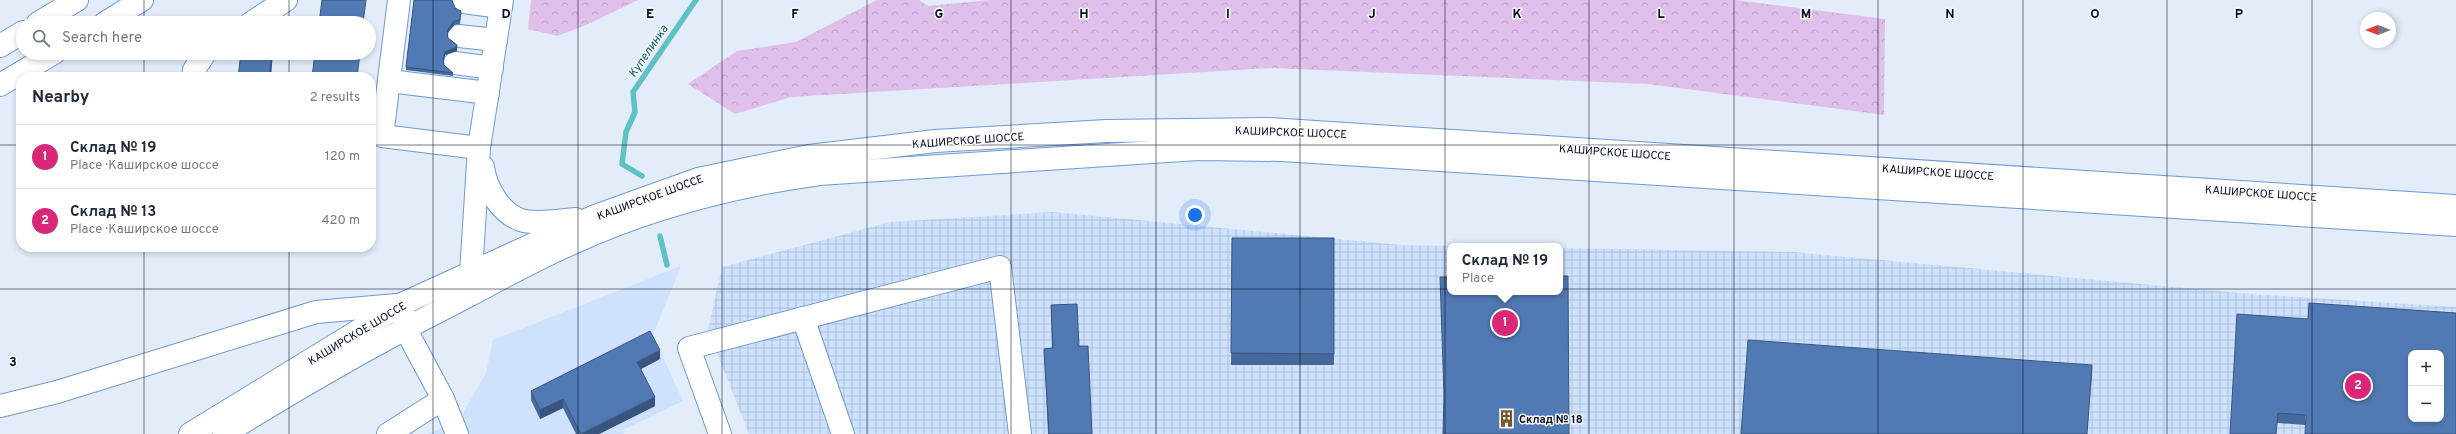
<!DOCTYPE html>
<meta charset="utf-8">
<style>
:root{--surface:#fff;--page:#f2f2f3;--text:#1f2937;--muted:#747a83;--line:#e0e1e3;--accent:#db2777}
body{margin:0;font-family:Overpass,sans-serif;background:var(--page);color:var(--text)}
.controls{position:absolute;right:12px;bottom:12px;display:grid;overflow:hidden;border-radius:8px;box-shadow:0 2px 6px #0003}
.controls button{width:36px;height:36px;display:grid;place-items:center;padding:0;border:0;border-bottom:1px solid var(--line);background:var(--surface);color:var(--text);font:20px sans-serif}
.compass{position:absolute;left:2360px;top:12px;width:36px;height:36px;border-radius:50%;background:var(--surface);box-shadow:0 2px 6px #0003;rotate:270deg}
.you{position:absolute;left:1195px;top:215px;width:14px;height:14px;margin:-10px;border:3px solid #fff;border-radius:50%;background:#1a73e8;box-shadow:0 0 0 6px #1a73e833}
.badge{display:grid;place-items:center;width:26px;height:26px;border-radius:50%;background:var(--accent);color:#fff;font-size:13px;font-weight:700}
.pin{position:absolute;translate:-50% -50%;border:2px solid #fff;box-shadow:0 1px 4px #0006}
.popup{position:absolute;left:1447px;top:243px;width:116px;height:52px;box-sizing:border-box;display:grid;place-content:center;border-radius:8px;background:var(--surface);filter:drop-shadow(0 1px 3px #0005);font-size:13px;white-space:nowrap;color:var(--muted)}
.popup b{font-size:15px;color:var(--text)}
.popup::after{content:'';position:absolute;left:50%;top:100%;margin-left:-8px;border:8px solid transparent;border-top-color:var(--surface)}
.list{margin:0;padding:0;list-style:none}
h2{display:flex;justify-content:space-between;align-items:center;height:52px;margin:0;padding:0 16px;font-size:17px}
h2 small{font-size:13px;font-weight:400;color:var(--muted)}
.list li{display:grid;grid-template-columns:26px 1fr auto;gap:12px;align-items:center;box-sizing:border-box;height:64px;padding:0 16px;border-top:1px solid var(--line)}
.list b{display:block;font-size:15px;white-space:nowrap}
.list p{margin:0;font-size:13px;white-space:nowrap;color:var(--muted)}
.list em{font-size:13px;font-style:normal;color:var(--muted)}
.icon{flex:none;width:22px;height:22px;fill:none;stroke:currentColor;stroke-width:2;stroke-linecap:round;stroke-linejoin:round}
.map{position:relative;flex:none;width:2456px;height:434px;overflow:hidden}
.search{position:absolute;background:var(--surface);box-shadow:0 2px 6px #0003;left:16px;top:16px;width:360px;height:44px;display:flex;align-items:center;gap:10px;box-sizing:border-box;padding:0 14px;border-radius:22px;color:var(--muted);font-size:15px}
.panel{position:absolute;background:var(--surface);box-shadow:0 2px 6px #0003;left:16px;top:72px;width:360px;height:180px;border-radius:16px}
.map>svg:first-child{display:block}
.built{fill:#cee2fe}
.industrial{fill:url(#industrial-grid);fill-rule:evenodd}
.forest{fill:url(#forest-crowns)}
.lines{fill:none;stroke-linecap:round;stroke-linejoin:round}
.stream{stroke:#5ec1c3;stroke-width:5.5}
.minor-casing{stroke:#6e99d5;stroke-width:24}
.major-casing{stroke:#6e99d5;stroke-width:24}
.highway-casing{stroke:#6e99d5;stroke-width:24}
.minor{stroke:#fff;stroke-width:22}
.major{stroke:#fff;stroke-width:22}
.highway{stroke:#fff;stroke-width:22}
.wall{fill:#46699b}
.shaded-wall{fill:#39557e}
.building{fill:#517ab4;stroke:#39557e;fill-rule:evenodd}
.grid{fill:none;stroke:#010b21;stroke-width:1;stroke-opacity:0.55}
.labels{text-anchor:middle;stroke-width:3;stroke-linejoin:round;paint-order:stroke}
.street-label{font-size:11px;fill:#010b21;stroke:#f8f8f8}
.poi-label{font-size:11px;font-weight:bold;fill:#010b21;stroke:#f8f8f8;text-anchor:start}
.water-label{font-size:12px;font-style:italic;fill:#0a6163;stroke:#f8f8f8}
.grid-label{font-size:13px;text-anchor:middle;font-weight:bold;fill:#010b21;stroke:#f8f8f8;stroke-width:3;stroke-linejoin:round;paint-order:stroke}
</style>
<div class="map">
<svg width="2456" height="434" viewBox="0 0 2456 434">
<defs>
<pattern id="industrial-grid" width="8" height="8" patternUnits="userSpaceOnUse"><rect width="8" height="8" fill="#cee2fe"/><path d="M0 4h8M4 0v8" fill="none" stroke="#afc1d9"/></pattern>
<pattern id="forest-crowns" width="20" height="18" patternUnits="userSpaceOnUse"><rect width="20" height="18" fill="#e0c0eb"/><path d="M2 6a3 3 0 1 1 6 0M12 15a3 3 0 1 1 6 0" fill="none" stroke="#bea4c9"/></pattern>
</defs>
<rect width="100%" height="100%" fill="#e3ecf9"/>
<path class="built" d="M 681,266 L 653,335 L 683,401 L 623,430 L 624,434 L 427,434 L 458,422 L 486,373 L 493,340 Z"/>
<path class="industrial" d="M 1053,212 L 1401,245 L 1468,246 L 1450,246 L 1450,292 L 1560,292 L 1560,248 L 1793,252 L 2251,294 L 2456,307 L 2456,434 L 749,434 L 708,330 L 722,267 L 890,222 ZM 2411,353 L 2441,353 L 2441,419 L 2411,419 Z"/>
<g class="forest">
<path d="M 531,0 L 638,0 L 584,26 L 557,36 L 528,29 Z"/>
<path d="M 877,0 L 919,0 L 928,6 L 990,0 L 1735,0 L 1885,19 L 1884,115 L 1648,84 L 1271,68 L 791,97 L 735,114 L 688,84 L 737,51 L 796,42 Z"/>
</g>
<g class="lines">
<g class="stream">
<path d="M 642,176 L 622,164 L 626,132 L 635,112 L 633,92 L 696,0"/>
<path d="M 660,236 L 667,265"/>
</g>
<defs>
<g id="minor">
<path d="M 399,0 L 382,136 L 479,148"/>
<path d="M 463,2 L 501,7"/>
<path d="M 251,23 L 286,0"/>
<path d="M 459,36 L 496,40"/>
<path d="M 455,63 L 492,68"/>
<path d="M 193,77 L 194,70 L 205,53"/>
<path d="M 389,81 L 488,93"/>
<path d="M 402,304 L 405,328 L 443,399 L 457,434"/>
<path d="M 803,318 L 843,434"/>
<path d="M 388,434 L 443,399"/>
<path d="M 720,434 L 689,348 L 1000,267 L 1020,434"/>
</g>
<g id="major">
<path d="M 483,167 C 486,188 500,213 521,220 C 535,225 561,220 576,219"/>
<path d="M 471,273 L 479,148 L 502,0"/>
<path d="M 0,406 L 57,392 L 316,312 L 397,305"/>
<path d="M 190,434 L 402,304 L 595,216 L 698,179 L 809,156 L 935,141 L 1106,131 L 1268,129 L 2456,206"/>
<path d="M 224,434 C 304,384 385,338 470,295 C 504,277 538,258 573,243 C 651,207 735,186 819,174 L 1198,149 L 1282,150 L 2456,225"/>
</g>
<g id="highway">
<path d="M 38,23 L 77,0"/>
<path d="M 105,23 L 142,0"/>
<path d="M 0,46 L 23,32"/>
<path d="M 0,85 L 54,53"/>
</g>
</defs>
<use href="#minor" class="minor-casing"/>
<use href="#major" class="major-casing"/>
<use href="#highway" class="highway-casing"/>
<use href="#minor" class="minor"/>
<use href="#major" class="major"/>
<use href="#highway" class="highway"/>
</g>
<g class="wall">
<path d="M 455,8 L 461,14 L 460,24 L 454,25 L 447,34 L 448,38 L 457,45 L 457,51 L 445,55 L 443,61 L 444,65 L 453,73 L 453,76 L 406,70 L 406,67 Z"/>
<path d="M 1232,238 L 1334,238 L 1334,365 L 1231,365 Z"/>
<path d="M 2309,303 L 2305,425 L 2278,423 L 2230,434 L 2308,319 Z"/>
<path d="M 1051,305 L 1079,346 L 1092,434 L 1048,434 L 1044,349 L 1052,348 Z"/>
<path d="M 660,359 L 641,369 L 655,406 L 599,434 L 576,434 L 563,408 L 540,419 L 531,400 L 531,391 Z"/>
</g>
<g class="shaded-wall">
<path d="M 454,21 L 454,25 L 447,34 L 447,31 Z"/>
<path d="M 457,47 L 457,51 L 445,55 L 443,62 L 443,58 L 445,52 Z"/>
<path d="M 272,53 L 273,53 L 271,77 L 269,77 Z"/>
<path d="M 660,350 L 660,359 L 637,371 L 637,362 Z"/>
<path d="M 2092,365 L 2092,374 L 2087,434 Z"/>
<path d="M 655,397 L 655,406 L 599,434 L 581,434 Z"/>
<path d="M 563,399 L 563,408 L 540,419 L 540,410 Z"/>
</g>
<g class="building">
<path d="M 322,0 L 366,0 L 363,23 L 319,23 Z"/>
<path d="M 414,0 L 452,0 L 455,8 L 461,11 L 460,20 L 454,21 L 447,31 L 448,38 L 457,45 L 457,47 L 445,52 L 443,58 L 444,65 L 453,73 L 406,67 Z"/>
<path d="M 241,53 L 272,53 L 269,77 L 238,77 Z"/>
<path d="M 315,53 L 360,53 L 357,77 L 312,77 Z"/>
<path d="M 1232,238 L 1334,238 L 1334,354 L 1231,353 Z"/>
<path d="M 1560,276 L 1568,276 L 1569,434 L 1443,434 L 1444,395 L 1440,277 L 1450,277 L 1450,292 L 1560,292 Z"/>
<path d="M 2309,303 L 2456,313 L 2456,434 L 2305,434 L 2306,415 L 2278,413 L 2276,434 L 2230,434 L 2237,314 L 2308,319 ZM 2411,353 L 2441,353 L 2441,419 L 2411,419 Z"/>
<path d="M 1077,304 L 1079,346 L 1088,346 L 1092,434 L 1049,434 L 1044,349 L 1053,348 L 1051,305 Z"/>
<path d="M 650,331 L 660,350 L 637,362 L 655,397 L 581,434 L 563,399 L 540,410 L 531,391 Z"/>
<path d="M 1748,340 L 2092,365 L 2087,434 L 1741,434 Z"/>
</g>
<path class="grid" d="M 144,0 L 144,23M 289,0 L 289,23M 433,0 L 433,434M 578,0 L 578,434M 722,0 L 722,434M 867,0 L 867,434M 1011,0 L 1011,434M 1156,0 L 1156,434M 1300,0 L 1300,434M 1445,0 L 1445,434M 1589,0 L 1589,434M 1734,0 L 1734,434M 1878,0 L 1878,434M 2023,0 L 2023,434M 2167,0 L 2167,434M 2312,0 L 2312,434M 144,53 L 144,77M 289,53 L 289,77M 0,145 L 21,145M 371,145 L 2456,145M 144,247 L 144,434M 289,247 L 289,434M 0,289 L 2456,289"/>
<defs>
<symbol id="building-bare" viewBox="-9 -9 18 18"><path d="M-4-6H4V6H1V3H-1V6H-4ZM-2.5-4.3h1.7v1.8h-1.7ZM.8-4.3h1.7v1.8H.8ZM-2.5-1h1.7V.8h-1.7ZM.8-1h1.7V.8H.8Z" fill="#765a2d" stroke="#f8f8f8" stroke-width="2.5" paint-order="stroke"/></symbol>
</defs>
<g fill-rule="evenodd">
<use href="#building-bare" x="1494" y="406" width="25" height="25"/>
</g>
<g class="labels">
<g class="street-label">
<text transform="translate(1291 132) rotate(2)" y="4">КАШИРСКОЕ ШОССЕ</text>
<text transform="translate(968 140) rotate(-4)" y="4">КАШИРСКОЕ ШОССЕ</text>
<text transform="translate(1615 152) rotate(4)" y="4">КАШИРСКОЕ ШОССЕ</text>
<text transform="translate(1938 172) rotate(4)" y="4">КАШИРСКОЕ ШОССЕ</text>
<text transform="translate(2261 193) rotate(4)" y="4">КАШИРСКОЕ ШОССЕ</text>
<text transform="translate(650 197) rotate(-20)" y="4">КАШИРСКОЕ ШОССЕ</text>
<text transform="translate(357 333) rotate(-31)" y="4">КАШИРСКОЕ ШОССЕ</text>
</g>
<g class="poi-label">
<text x="1519" y="423">Склад № 18</text>
</g>
<g class="water-label">
<text transform="translate(648 51) rotate(-56)" y="4">Купелинка</text>
</g>
</g>
<g class="grid-label">
<text x="506" y="18">D</text>
<text x="650" y="18">E</text>
<text x="795" y="18">F</text>
<text x="939" y="18">G</text>
<text x="1084" y="18">H</text>
<text x="1228" y="18">I</text>
<text x="1372" y="18">J</text>
<text x="1517" y="18">K</text>
<text x="1661" y="18">L</text>
<text x="1806" y="18">M</text>
<text x="1950" y="18">N</text>
<text x="2095" y="18">O</text>
<text x="2239" y="18">P</text>
<text x="13" y="366">3</text>
</g>
</svg>
<div class="controls">
<button>+</button>
<button>−</button>
</div>
<svg class="compass" viewBox="-18 -18 36 36"><path d="M0-13l5 13h-10z" fill="#e53935"/><path d="M0 13l5-13h-10z" fill="#747a83"/></svg>
<div class="you"></div>
<div class="pin badge" style="left:1505px;top:323px">1</div>
<div class="popup"><b>Склад № 19</b>Place</div>
<div class="pin badge" style="left:2358px;top:386px">2</div>
<div class="search"><svg class="icon" aria-label="search" viewBox="0 0 24 24"><circle cx="10" cy="10" r="6"/><path d="M15 15l6 6"/></svg>Search here</div>
<section class="panel">
<h2>Nearby<small>2 results</small></h2>
<ul class="list">
<li><span class="badge">1</span><div><b>Склад № 19</b><p>Place · Каширское шоссе</p></div><em>120 m</em></li>
<li><span class="badge">2</span><div><b>Склад № 13</b><p>Place · Каширское шоссе</p></div><em>420 m</em></li>
</ul>
</section>
</div>
